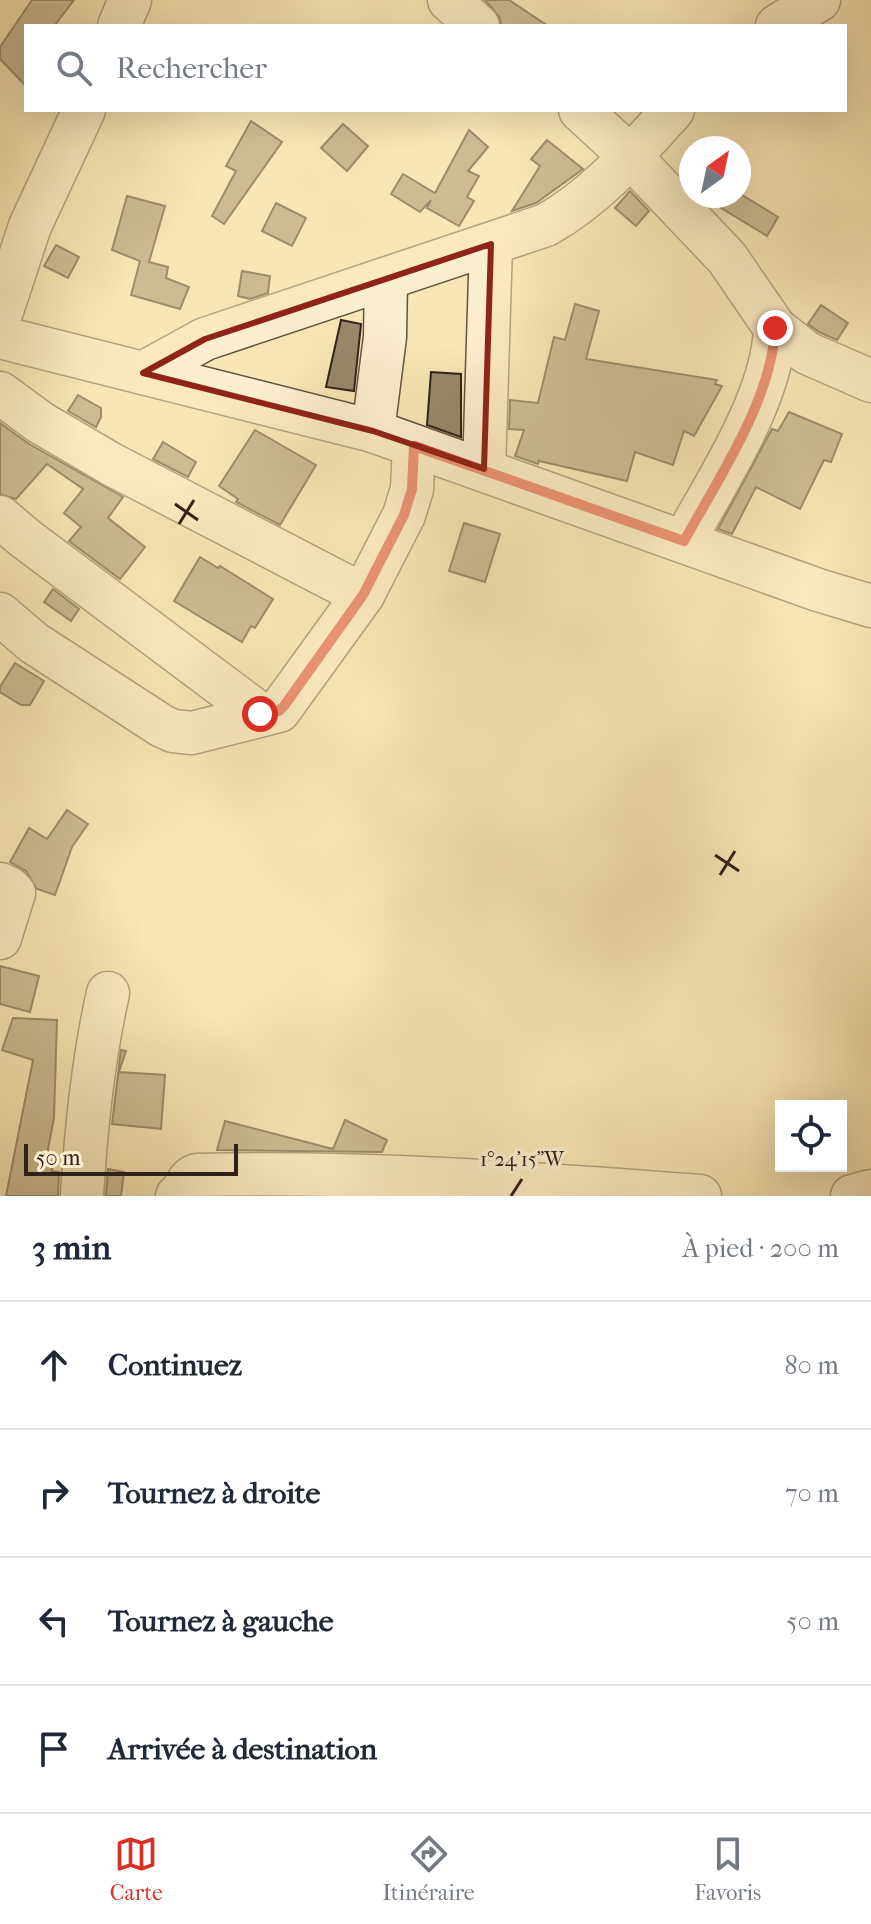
<!DOCTYPE html>
<html lang="fr">
<meta charset="utf-8">
<style>
:root{--surface:#fff;--page:#f2f2f3;--text:#1f2937;--muted:#747a83;--line:#e0e1e3;--accent:#d93025}
body{margin:0;font-family:"IM FELL French Canon",serif;background:var(--page);color:var(--text)}
.controls{position:absolute;right:24px;bottom:24px;display:grid;overflow:hidden;border-radius:0px;box-shadow:0 8px 32px #0002}
.controls button{width:72px;height:72px;display:grid;place-items:center;padding:0;border:0;border-bottom:2px solid var(--line);background:var(--surface);color:var(--text);font:40px sans-serif}
.compass{position:absolute;left:679px;top:136px;width:72px;height:72px;border-radius:50%;background:var(--surface);box-shadow:0 8px 32px #0002;rotate:33deg}
.scale{position:absolute;left:24px;bottom:20px;width:214px;box-sizing:border-box;padding-left:8px;border:4px solid #2e2219;border-top:0;font-size:22px;line-height:28px;white-space:nowrap;color:#2e2219;-webkit-text-stroke:6px #fbeecf;paint-order:stroke}
.stop{position:absolute;width:24px;height:24px;margin:-18px;border:6px solid #d93025;border-radius:50%;background:#fff}
.stop.end{background:#d93025;border-color:#fff;box-shadow:0 2px 8px #0008}
.list{margin:0;padding:0;list-style:none}
h2{display:flex;justify-content:space-between;align-items:center;height:104px;margin:0;padding:0 32px;font-size:34px}
h2 small{font-size:26px;font-weight:400;color:var(--muted)}
.list li{display:grid;grid-template-columns:52px 1fr auto;gap:24px;align-items:center;box-sizing:border-box;height:128px;padding:0 32px;border-top:2px solid var(--line)}
.list b{display:block;font-size:30px;white-space:nowrap}
.list em{font-size:26px;font-style:normal;color:var(--muted)}
.icon{flex:none;width:44px;height:44px;fill:none;stroke:currentColor;stroke-width:2;stroke-linecap:round;stroke-linejoin:round}
.map{position:relative;flex:none;width:871px;height:1196px;overflow:hidden}
.search{position:absolute;background:var(--surface);box-shadow:0 8px 32px #0002;left:24px;right:24px;top:24px;height:88px;display:flex;align-items:center;gap:20px;box-sizing:border-box;padding:0 28px;border-radius:0px;color:var(--muted);font-size:30px}
.sheet{height:616px;background:var(--surface)}
nav{display:flex;justify-content:space-around;align-items:center;box-sizing:border-box;height:112px;border-top:2px solid var(--line);background:var(--surface);font-size:22px;color:var(--muted)}
nav a{display:grid;justify-items:center;gap:4px}
nav .on{color:var(--accent)}
.map>svg:first-child{display:block}
.building{fill:#98876a;stroke:#2e2219;stroke-width:2}
.lines{fill:none;stroke-linecap:round;stroke-linejoin:round}
.minor-casing{stroke:#615340;stroke-width:45}
.minor{stroke:#fbeecf;stroke-width:42}
.route{stroke:#d93025;stroke-width:10}
.marked{fill:none;stroke:#8f2418;stroke-width:6;stroke-linejoin:round}
.ticks{fill:none;stroke:#2e2219;stroke-width:3}
.ticks-label{font-size:20px;text-anchor:middle;fill:#2e2219;stroke:#fbeecf;stroke-width:7;stroke-linejoin:round;paint-order:stroke}
</style>
<div class="map">
<svg width="871" height="1196" viewBox="0 0 871 1196">
<rect width="100%" height="100%" fill="#f9e5b5"/>
<filter id="stains"><feTurbulence type="fractalNoise" baseFrequency=".0025" numOctaves="4"/><feColorMatrix values="0 0 0 0 .2 0 0 0 0 .09 0 0 0 0 .02 0 0 0 .5 -.17"/></filter>
<radialGradient id="worn" r=".72"><stop offset=".6" stop-color="#630" stop-opacity="0"/><stop offset="1" stop-color="#630" stop-opacity=".3"/></radialGradient>
<g class="building">
<path d="M 32,0 L 74,0 L 54,26 L 26,26 L 26,86 L 0,59 L 0,47 Z"/>
<path d="M 485,0 L 509,0 L 548,26 L 501,26 L 500,18 Z"/>
<path d="M 251,121 L 282,142 L 224,224 L 212,216 L 236,171 L 226,166 Z"/>
<path d="M 343,124 L 368,146 L 347,171 L 321,148 Z"/>
<path d="M 469,130 L 488,147 L 468,171 L 479,176 L 467,197 L 474,201 L 459,226 L 427,208 L 431,200 L 420,212 L 391,194 L 403,174 L 435,193 Z"/>
<path d="M 547,140 L 583,169 L 536,203 L 512,211 L 540,166 L 531,159 Z"/>
<path d="M 630,191 L 649,211 L 636,226 L 615,208 Z"/>
<path d="M 739,193 L 778,217 L 767,236 L 721,208 L 730,196 L 739,196 Z"/>
<path d="M 127,196 L 165,206 L 149,262 L 168,267 L 166,278 L 189,287 L 180,309 L 131,295 L 140,261 L 112,250 Z"/>
<path d="M 276,203 L 306,218 L 292,246 L 262,231 Z"/>
<path d="M 56,245 L 79,257 L 68,278 L 44,266 Z"/>
<path d="M 242,271 L 270,276 L 268,293 L 250,299 L 238,296 Z"/>
<path d="M 575,304 L 599,311 L 586,359 L 717,380 L 715,384 L 722,386 L 694,436 L 684,431 L 673,465 L 635,452 L 627,481 L 539,461 L 538,464 L 515,456 L 524,430 L 509,429 L 510,400 L 538,403 L 554,337 L 565,340 Z"/>
<path d="M 821,305 L 848,323 L 837,340 L 819,332 L 808,324 Z"/>
<path d="M 341,320 L 361,324 L 354,391 L 326,387 Z"/>
<path d="M 431,372 L 461,374 L 461,437 L 427,425 Z"/>
<path d="M 78,395 L 101,408 L 101,417 L 96,427 L 68,411 Z"/>
<path d="M 789,412 L 842,434 L 831,462 L 824,460 L 800,509 L 756,487 L 732,534 L 718,529 L 772,429 L 778,431 Z"/>
<path d="M 0,423 L 29,444 L 123,497 L 108,518 L 145,547 L 120,579 L 69,541 L 81,527 L 64,513 L 83,489 L 47,464 L 16,499 L 0,494 Z"/>
<path d="M 255,430 L 316,465 L 280,525 L 236,502 L 238,499 L 219,486 Z"/>
<path d="M 163,442 L 196,462 L 188,477 L 153,459 Z"/>
<path d="M 464,523 L 500,534 L 485,582 L 449,571 Z"/>
<path d="M 200,557 L 218,568 L 220,566 L 273,599 L 255,628 L 251,626 L 242,642 L 174,601 Z"/>
<path d="M 53,589 L 79,609 L 71,621 L 44,602 Z"/>
<path d="M 15,663 L 44,681 L 30,705 L 21,705 L 0,692 L 0,687 Z"/>
<path d="M 67,810 L 88,824 L 72,847 L 55,895 L 37,889 L 26,871 L 10,862 L 29,828 L 47,839 Z"/>
<path d="M 0,966 L 39,976 L 30,1012 L 0,1004 Z"/>
<path d="M 13,1018 L 57,1020 L 54,1118 L 46,1160 L 53,1161 L 52,1171 L 59,1172 L 58,1196 L 6,1196 L 33,1060 L 2,1050 Z"/>
<path d="M 121,1050 L 126,1051 L 119,1072 L 165,1075 L 161,1129 L 112,1124 Z"/>
<path d="M 345,1120 L 387,1140 L 382,1152 L 217,1150 L 225,1121 L 333,1149 Z"/>
<path d="M 108,1169 L 124,1172 L 121,1196 L 106,1196 Z"/>
</g>
<g class="lines">
<defs>
<g id="minor">
<path d="M 449,0 L 478,26"/>
<path d="M 119,26 L 130,0"/>
<path d="M 777,26 L 819,0"/>
<path d="M 580,110 L 631,157 L 727,258 L 775,328 L 807,353 L 871,381"/>
<path d="M 0,317 L 30,226 L 84,110"/>
<path d="M 0,337 L 373,431 L 818,590 L 871,606"/>
<path d="M 143,373 L 205,339 L 546,225 C 596,197 635,152 673,110"/>
<path d="M 0,393 L 41,423 L 111,464 L 363,595 L 279,711 L 192,733 L 173,731 L 162,726 L 34,643 L 0,614"/>
<path d="M 373,431 L 385,337 L 386,280"/>
<path d="M 484,469 L 491,244"/>
<path d="M 0,517 L 26,539 L 260,714"/>
<path d="M 684,541 C 717,481 773,397 775,328"/>
<path d="M 363,595 L 404,515 L 412,489 L 414,446"/>
<path d="M 0,884 L 9,888 L 14,893 L 0,938"/>
<path d="M 82,1196 C 86,1127 93,1060 108,993"/>
<path d="M 177,1196 C 185,1190 187,1177 197,1175 C 365,1171 532,1183 700,1196"/>
<path d="M 852,1196 L 871,1191"/>
</g>
</defs>
<use href="#minor" class="minor-casing"/>
<use href="#minor" class="minor"/>
</g>
<g class="lines">
<path class="route" d="M 260,714 L 279,711 L 284,706 L 363,595 L 404,515 L 412,489 L 414,446 L 684,541 C 718,479 772,400 775,328"/>
</g>
<path d="M0 0H871V1196H0ZM 491,244 L 484,469 L 373,431 L 143,373 L 205,339 Z" fill="#f9e5b5" fill-opacity=".55" fill-rule="evenodd"/>
<path class="marked" d="M 491,244 L 484,469 L 373,431 L 143,373 L 205,339 Z"/>
<path class="ticks" d="M 175,504 L 198,520M 179,524 L 194,500M 715,855 L 739,871M 720,875 L 735,851M 511,1196 L 522,1179"/>
<g class="ticks-label">
<text x="522" y="1166">1°24'15"W</text>
</g>
<rect width="100%" height="100%" filter="url(#stains)"/>
<rect width="100%" height="100%" fill="url(#worn)"/>
</svg>
<div class="controls">
<button><svg class="icon" aria-label="locate" viewBox="0 0 24 24"><circle cx="12" cy="12" r="6"/><path d="M12 2v4M12 18v4M2 12h4M18 12h4"/></svg></button>
</div>
<svg class="compass" viewBox="-18 -18 36 36"><path d="M0-13l5 13h-10z" fill="#e53935"/><path d="M0 13l5-13h-10z" fill="#747a83"/></svg>
<div class="scale">50 m</div>
<div class="stop" style="left:260px;top:714px"></div>
<div class="stop end" style="left:775px;top:328px"></div>
<div class="search"><svg class="icon" aria-label="search" viewBox="0 0 24 24"><circle cx="10" cy="10" r="6"/><path d="M15 15l6 6"/></svg>Rechercher</div>
</div>
<section class="sheet">
<h2>3 min<small>À pied · 200 m</small></h2>
<ul class="list">
<li><svg class="icon" aria-label="ahead" viewBox="0 0 24 24"><path d="M12 20V5M6 11l6-6 6 6"/></svg><div><b>Continuez</b></div><em>80 m</em></li>
<li><svg class="icon" aria-label="right" viewBox="0 0 24 24"><path d="M7 20v-9h11M14 6l5 5-5 5"/></svg><div><b>Tournez à droite</b></div><em>70 m</em></li>
<li><svg class="icon" aria-label="left" viewBox="0 0 24 24"><path d="M17 20v-9H6M10 6l-5 5 5 5"/></svg><div><b>Tournez à gauche</b></div><em>50 m</em></li>
<li><svg class="icon" aria-label="arrive" viewBox="0 0 24 24"><path d="M6 21V4h12l-3 4 3 4H6"/></svg><div><b>Arrivée à destination</b></div></li>
</ul>
</section>
<nav>
<a class="on"><svg class="icon" aria-label="map" viewBox="0 0 24 24"><path d="M3 6l6-2 6 2 6-2v14l-6 2-6-2-6 2zM9 4v14M15 6v14"/></svg>Carte</a>
<a><svg class="icon" aria-label="directions" viewBox="0 0 24 24"><path d="M12 3l9 9-9 9-9-9zM9 14v-3h6M13 9l2 2-2 2"/></svg>Itinéraire</a>
<a><svg class="icon" aria-label="saved" viewBox="0 0 24 24"><path d="M7 4h10v16l-5-4-5 4z"/></svg>Favoris</a>
</nav>
